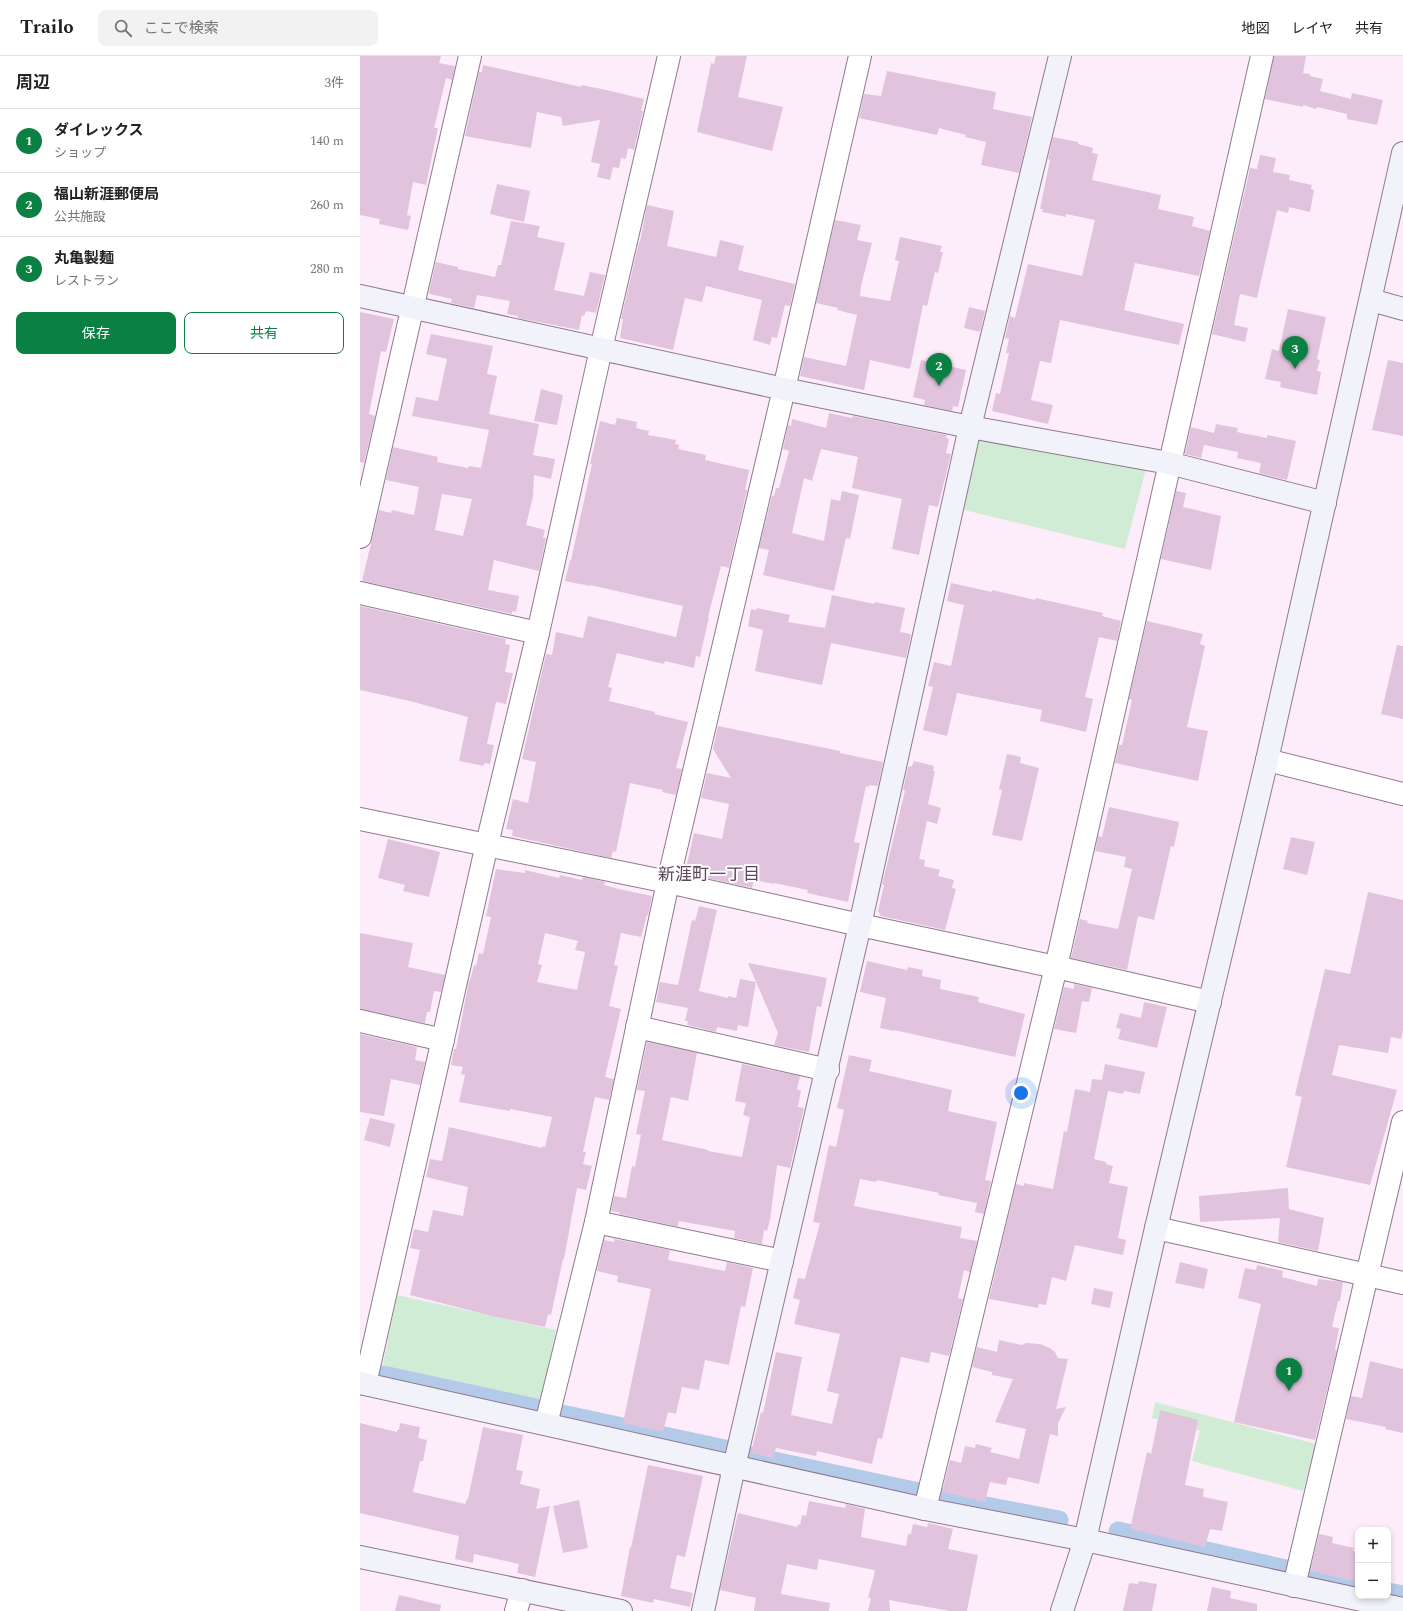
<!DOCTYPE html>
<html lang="ja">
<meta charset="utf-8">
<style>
:root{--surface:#fff;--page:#f2f2f2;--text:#222;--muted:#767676;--line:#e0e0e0;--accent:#0b8043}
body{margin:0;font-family:Spectral,"Noto Sans JP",serif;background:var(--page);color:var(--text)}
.controls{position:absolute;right:12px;bottom:12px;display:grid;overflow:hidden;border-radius:8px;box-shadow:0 2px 6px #0003}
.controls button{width:36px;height:36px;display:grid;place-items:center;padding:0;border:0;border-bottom:1px solid var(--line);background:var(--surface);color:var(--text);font:20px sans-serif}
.you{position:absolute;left:661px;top:1037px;width:14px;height:14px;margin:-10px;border:3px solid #fff;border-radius:50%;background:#1a73e8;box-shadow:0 0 0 6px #1a73e833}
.badge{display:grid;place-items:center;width:26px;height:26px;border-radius:50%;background:var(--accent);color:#fff;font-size:13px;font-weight:700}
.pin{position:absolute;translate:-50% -33px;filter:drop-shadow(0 1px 2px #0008)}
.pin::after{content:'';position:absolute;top:21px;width:14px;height:12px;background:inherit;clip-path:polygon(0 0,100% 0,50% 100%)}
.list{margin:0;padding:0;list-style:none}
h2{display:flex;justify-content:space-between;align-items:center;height:52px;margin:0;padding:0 16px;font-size:17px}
h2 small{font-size:13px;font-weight:400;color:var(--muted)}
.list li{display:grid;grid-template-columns:26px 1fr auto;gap:12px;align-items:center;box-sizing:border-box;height:64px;padding:0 16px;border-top:1px solid var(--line)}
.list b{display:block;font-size:15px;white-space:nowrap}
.list p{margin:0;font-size:13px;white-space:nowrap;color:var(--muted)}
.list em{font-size:13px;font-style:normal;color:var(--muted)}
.actions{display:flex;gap:8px;padding:12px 16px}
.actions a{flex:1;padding:9px 0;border:1px solid var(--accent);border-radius:8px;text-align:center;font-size:14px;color:var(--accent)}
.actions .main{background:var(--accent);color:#fff}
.icon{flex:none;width:22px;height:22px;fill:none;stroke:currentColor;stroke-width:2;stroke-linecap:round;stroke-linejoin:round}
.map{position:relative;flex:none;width:1043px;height:1555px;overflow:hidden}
header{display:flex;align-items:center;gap:24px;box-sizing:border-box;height:56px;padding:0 20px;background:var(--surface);border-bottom:1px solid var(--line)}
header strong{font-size:19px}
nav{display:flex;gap:22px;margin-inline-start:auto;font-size:14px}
.search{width:280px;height:36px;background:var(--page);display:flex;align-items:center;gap:10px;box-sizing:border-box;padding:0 14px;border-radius:8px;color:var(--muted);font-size:15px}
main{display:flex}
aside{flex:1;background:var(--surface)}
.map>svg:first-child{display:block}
.green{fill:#d1ecd4}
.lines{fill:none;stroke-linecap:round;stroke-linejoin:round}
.canal{stroke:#b4cae9;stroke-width:19}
.building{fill:#e1c3de;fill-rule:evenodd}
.street-casing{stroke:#90798e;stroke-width:24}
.secondary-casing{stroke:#90798e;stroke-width:24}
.street{stroke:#fff;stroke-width:22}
.secondary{stroke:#f2f2fa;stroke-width:22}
.labels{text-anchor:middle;stroke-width:4;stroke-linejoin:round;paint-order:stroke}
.neighbourhood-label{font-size:17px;fill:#5d485b;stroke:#fff}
</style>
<header>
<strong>Trailo</strong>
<div class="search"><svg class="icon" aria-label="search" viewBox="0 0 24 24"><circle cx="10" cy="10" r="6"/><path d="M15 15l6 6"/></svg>ここで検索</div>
<nav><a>地図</a><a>レイヤ</a><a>共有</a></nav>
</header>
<main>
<aside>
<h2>周辺<small>3件</small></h2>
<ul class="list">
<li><span class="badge">1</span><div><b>ダイレックス</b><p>ショップ</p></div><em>140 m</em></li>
<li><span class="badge">2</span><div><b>福山新涯郵便局</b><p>公共施設</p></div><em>260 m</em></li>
<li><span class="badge">3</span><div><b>丸亀製麺</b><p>レストラン</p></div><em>280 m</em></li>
</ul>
<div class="actions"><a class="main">保存</a><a>共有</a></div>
</aside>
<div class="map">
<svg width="1043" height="1555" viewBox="0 0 1043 1555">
<rect width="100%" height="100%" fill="#fdedfb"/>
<g class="green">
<path d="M 619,373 L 787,409 L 765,493 L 600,453 Z"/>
<path d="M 37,1239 L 196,1274 L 180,1350 L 22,1313 Z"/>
<path d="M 795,1346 L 956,1388 L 943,1435 L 832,1405 L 840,1375 L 792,1362 Z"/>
</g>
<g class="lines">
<g class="canal">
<path d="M 23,1319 L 176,1352"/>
<path d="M 202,1358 L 365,1393"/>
<path d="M 390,1400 L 559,1436"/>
<path d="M 579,1441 L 699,1464"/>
<path d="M 758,1475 L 926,1513"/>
<path d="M 948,1518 L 998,1529"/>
<path d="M 1028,1536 L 1043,1539"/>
</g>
</g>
<g class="building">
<path d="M 0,0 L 81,0 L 79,7 L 95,10 L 92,24 L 86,22 L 74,72 L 78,72 L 66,129 L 53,126 L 47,159 L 51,160 L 48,174 L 19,168 L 20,163 L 0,159 Z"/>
<path d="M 356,0 L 387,0 L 378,41 L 423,51 L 412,95 L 337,76 L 351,7 L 354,8 Z"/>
<path d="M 914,0 L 946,0 L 943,17 L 950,18 L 950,20 L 963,23 L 960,35 L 991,43 L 992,37 L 1023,44 L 1017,69 L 987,63 L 987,58 L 957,51 L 956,53 L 943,49 L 943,51 L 905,43 Z"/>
<path d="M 123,9 L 221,31 L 221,29 L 242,33 L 284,43 L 281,55 L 283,55 L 274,94 L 268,92 L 266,103 L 261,102 L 259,112 L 253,111 L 250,124 L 237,121 L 240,108 L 231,106 L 240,64 L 203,70 L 201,61 L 177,56 L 171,92 L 105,80 L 119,16 L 122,16 Z"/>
<path d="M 527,15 L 636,36 L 633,53 L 672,61 L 659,117 L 621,109 L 626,86 L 605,81 L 606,79 L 579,72 L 577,79 L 499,62 L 504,38 L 521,40 Z"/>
<path d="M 693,81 L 718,86 L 718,88 L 733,92 L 732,97 L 738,98 L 732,124 L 801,139 L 798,153 L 834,161 L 832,170 L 850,175 L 839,220 L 775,207 L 764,254 L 824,268 L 819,289 L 700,264 L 691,307 L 680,305 L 671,344 L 693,349 L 688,368 L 632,355 L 636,337 L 640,338 L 649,297 L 646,297 L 649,283 L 645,282 L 650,260 L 655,262 L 668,208 L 722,220 L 735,164 L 706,158 L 706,161 L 682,156 L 683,153 L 680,153 L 690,104 L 688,103 Z"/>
<path d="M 900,99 L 916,102 L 913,116 L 930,119 L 929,124 L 952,129 L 951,133 L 954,134 L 950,156 L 929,151 L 928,157 L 917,154 L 897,242 L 880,238 L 874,269 L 888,272 L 885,286 L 852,278 L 890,112 L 897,113 Z"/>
<path d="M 137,128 L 170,135 L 164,166 L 130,158 Z"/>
<path d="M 287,149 L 314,155 L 307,190 L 356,201 L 360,184 L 384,190 L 378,214 L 435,228 L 430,250 L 425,249 L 417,282 L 412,281 L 410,289 L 393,284 L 402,244 L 346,230 L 342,246 L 325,242 L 313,294 L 260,282 L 263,263 L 261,263 L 279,186 L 280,186 Z"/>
<path d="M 475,164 L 501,169 L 497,184 L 512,187 L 501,230 L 500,240 L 530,245 L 539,205 L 535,204 L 540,181 L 582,190 L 580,196 L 583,196 L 578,217 L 575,216 L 567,250 L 563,249 L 550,313 L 510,304 L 504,334 L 440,320 L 444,301 L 486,310 L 497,259 L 477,254 L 478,252 L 456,247 Z"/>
<path d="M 151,165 L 180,170 L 177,181 L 205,187 L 194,234 L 224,240 L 230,216 L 245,219 L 236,257 L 226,255 L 224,260 L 222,259 L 219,274 L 158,262 L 158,260 L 147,258 L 150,245 L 117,239 L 114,252 L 91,247 L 92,243 L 70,238 L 69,236 L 76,206 L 98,211 L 98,213 L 135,221 L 138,209 L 141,209 Z"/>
<path d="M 609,251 L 625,255 L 620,276 L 604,272 Z"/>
<path d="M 928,253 L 966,261 L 957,303 L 960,304 L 957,315 L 961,316 L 957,339 L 920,331 L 921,326 L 905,323 L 912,293 L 919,295 Z"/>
<path d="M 0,256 L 34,263 L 26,296 L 21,295 L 9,358 L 15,360 L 4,407 L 0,406 Z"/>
<path d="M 71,278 L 133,290 L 127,318 L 137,320 L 129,358 L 179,368 L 173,399 L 195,403 L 191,423 L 174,419 L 173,441 L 166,469 L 185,474 L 183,482 L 186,482 L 179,515 L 134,504 L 128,534 L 159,540 L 156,556 L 152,555 L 152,558 L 2,525 L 19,454 L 31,457 L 32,454 L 54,459 L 59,431 L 26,424 L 33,391 L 78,401 L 77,406 L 108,412 L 109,410 L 121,412 L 129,374 L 52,360 L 56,341 L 78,345 L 87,303 L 66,298 ZM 82,438 L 112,443 L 103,480 L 75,474 Z"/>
<path d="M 561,304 L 606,314 L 598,351 L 593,350 L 592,355 L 564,349 L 565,344 L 553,341 Z"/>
<path d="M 1028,304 L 1043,307 L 1043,380 L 1012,374 Z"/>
<path d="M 181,333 L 203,339 L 197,369 L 174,365 Z"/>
<path d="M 469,357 L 492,362 L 493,360 L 587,379 L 586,382 L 589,383 L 586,397 L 591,398 L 578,451 L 569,449 L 559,499 L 532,493 L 542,443 L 492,432 L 498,401 L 461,393 L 452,425 L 444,422 L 432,477 L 464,485 L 471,443 L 480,445 L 482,435 L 499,439 L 490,483 L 486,482 L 474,535 L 403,519 L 409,494 L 399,492 L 412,440 L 414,440 L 416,432 L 419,432 L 429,395 L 423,393 L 428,369 L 431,370 L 432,363 L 466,372 Z"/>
<path d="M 257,362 L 277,366 L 276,372 L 289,375 L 288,379 L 316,384 L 315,388 L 319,389 L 318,393 L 346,399 L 345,404 L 389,414 L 385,434 L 387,434 L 369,512 L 361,510 L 348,561 L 349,561 L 340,601 L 336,600 L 334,612 L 305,605 L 304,608 L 257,597 L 248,631 L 252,632 L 249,645 L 295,656 L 294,658 L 328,666 L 316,712 L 322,713 L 316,739 L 302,736 L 303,734 L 270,727 L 256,796 L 253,795 L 251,802 L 152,780 L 153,774 L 146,773 L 153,743 L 168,747 L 176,706 L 162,703 L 186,598 L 192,599 L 196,576 L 223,582 L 228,560 L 316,581 L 323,550 L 230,529 L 230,530 L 205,525 L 210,504 L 211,504 L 232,408 L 230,408 L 240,365 L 255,369 Z"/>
<path d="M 856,368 L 878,372 L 877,376 L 907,382 L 907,379 L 936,385 L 927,424 L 899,417 L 901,407 L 877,402 L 878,396 L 844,389 L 841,402 L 825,398 L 831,371 L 854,377 Z"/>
<path d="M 816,435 L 826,437 L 823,451 L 861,460 L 851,514 L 801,503 Z"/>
<path d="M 591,527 L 632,536 L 632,534 L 675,544 L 676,542 L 743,557 L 742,560 L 761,565 L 757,585 L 739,581 L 725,641 L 733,643 L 726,676 L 680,665 L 682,654 L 597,637 L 587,680 L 563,674 L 573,631 L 568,630 L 574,606 L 591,610 L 604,549 L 587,545 Z"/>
<path d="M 472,539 L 514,548 L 515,546 L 545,552 L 540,576 L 551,578 L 546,602 L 471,587 L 462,629 L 395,615 L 403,574 L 388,570 L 391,553 L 396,554 L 397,552 L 430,559 L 428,566 L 465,572 Z"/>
<path d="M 0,550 L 146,583 L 145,588 L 150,589 L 145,616 L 153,617 L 146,648 L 136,646 L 127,688 L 134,689 L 130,708 L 124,707 L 124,710 L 99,705 L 108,661 L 50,645 L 0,634 Z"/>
<path d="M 787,565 L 843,578 L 840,588 L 845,590 L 827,671 L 848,675 L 838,725 L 755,707 L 759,689 L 762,689 L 772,644 L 769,643 Z"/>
<path d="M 1037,589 L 1043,590 L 1043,663 L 1021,658 Z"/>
<path d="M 358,670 L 480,695 L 480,697 L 523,706 L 518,730 L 509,729 L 509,731 L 506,730 L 494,786 L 500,787 L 488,846 L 447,837 L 448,834 L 414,827 L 414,828 L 394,824 L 392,832 L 325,817 L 334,777 L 362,783 L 369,748 L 341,742 L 347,717 L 371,722 L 353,693 Z"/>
<path d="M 647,698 L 661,701 L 660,707 L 679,712 L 662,785 L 632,779 L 642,734 L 639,733 Z"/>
<path d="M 554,705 L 574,710 L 573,715 L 575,715 L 568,748 L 581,752 L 577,768 L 567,765 L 559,803 L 565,804 L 564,810 L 580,814 L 578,820 L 594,824 L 592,832 L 596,833 L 585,874 L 521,860 L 518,855 L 524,829 L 522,829 L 545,735 L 543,734 L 548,711 L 552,710 Z"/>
<path d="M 749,751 L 819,766 L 814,791 L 811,790 L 794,864 L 778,860 L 767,914 L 711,902 L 720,863 L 728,865 L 727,867 L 758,873 L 772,813 L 764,811 L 766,801 L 735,795 L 738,780 L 742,781 Z"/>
<path d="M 931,781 L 955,786 L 947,819 L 923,813 Z"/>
<path d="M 28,783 L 80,796 L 69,841 L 43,835 L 45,829 L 18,822 Z"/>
<path d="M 136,813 L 165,817 L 165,814 L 199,822 L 200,819 L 222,824 L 223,821 L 245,826 L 244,829 L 259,833 L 292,840 L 288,859 L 287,859 L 281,881 L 261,877 L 254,909 L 258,910 L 249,950 L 261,953 L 245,1021 L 254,1023 L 249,1044 L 235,1041 L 223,1096 L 226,1096 L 223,1108 L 232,1110 L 226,1134 L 217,1132 L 204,1203 L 203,1203 L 191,1259 L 188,1258 L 185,1271 L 132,1260 L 50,1239 L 60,1194 L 50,1192 L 54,1173 L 68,1176 L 73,1154 L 103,1160 L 108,1131 L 66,1121 L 70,1103 L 82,1105 L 89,1071 L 182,1092 L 182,1090 L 185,1091 L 192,1061 L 150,1053 L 150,1055 L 99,1046 L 105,1019 L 101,1018 L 103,1011 L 91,1009 L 94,993 L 96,993 L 109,925 L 110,925 L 114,909 L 116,910 L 119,897 L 123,898 L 131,861 L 126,860 ZM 185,877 L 218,885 L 215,894 L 225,896 L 217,934 L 177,926 L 182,909 L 178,908 Z"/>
<path d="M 1008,836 L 1043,844 L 1043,974 L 1041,983 L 1031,981 L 1028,997 L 979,989 L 972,1019 L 1037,1034 L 1010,1129 L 926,1111 L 942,1041 L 935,1039 L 965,913 L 990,918 Z"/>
<path d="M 339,850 L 357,854 L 339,935 L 368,942 L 368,940 L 376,942 L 380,923 L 396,926 L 388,971 L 378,969 L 377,975 L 357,971 L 356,976 L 327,969 L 328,965 L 325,965 L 328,952 L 296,946 L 300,926 L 318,929 L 332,864 L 335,865 Z"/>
<path d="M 0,877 L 53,887 L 48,911 L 85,919 L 81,936 L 74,935 L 70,956 L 67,956 L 65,967 L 0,953 Z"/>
<path d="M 507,905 L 547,914 L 548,911 L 563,914 L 562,920 L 581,924 L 580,933 L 619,941 L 618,946 L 665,958 L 655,1001 L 534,974 L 534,975 L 520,972 L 526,942 L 500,936 Z"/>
<path d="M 388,907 L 467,922 L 461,951 L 457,950 L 449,996 L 414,989 L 418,977 Z"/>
<path d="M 714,928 L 732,932 L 729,946 L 722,945 L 716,977 L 694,973 L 704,931 L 714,933 Z"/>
<path d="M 784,946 L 807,951 L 797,992 L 758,983 L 761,973 L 756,972 L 760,957 L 781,962 Z"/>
<path d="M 0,978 L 57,991 L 55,1004 L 65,1006 L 60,1029 L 31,1023 L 24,1060 L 0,1056 Z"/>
<path d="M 287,986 L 337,997 L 328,1045 L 311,1041 L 302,1084 L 348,1094 L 348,1095 L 382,1101 L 390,1061 L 383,1059 L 386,1047 L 375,1045 L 382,1008 L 440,1020 L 437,1034 L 441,1034 L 438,1051 L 444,1052 L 430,1112 L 417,1109 L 410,1164 L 407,1175 L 404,1174 L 402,1188 L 374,1182 L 375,1175 L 319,1165 L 318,1170 L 315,1170 L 259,1158 L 259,1156 L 251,1155 L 254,1140 L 266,1142 L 272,1110 L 275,1111 L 281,1079 L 276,1078 L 285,1035 L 277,1034 Z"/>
<path d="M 489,999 L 512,1004 L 509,1015 L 592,1034 L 588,1055 L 637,1066 L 625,1124 L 631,1125 L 624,1158 L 615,1156 L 617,1147 L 578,1139 L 579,1137 L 517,1124 L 516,1126 L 500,1123 L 494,1150 L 602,1171 L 600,1182 L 617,1185 L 610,1216 L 604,1214 L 598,1242 L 603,1243 L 589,1300 L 571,1296 L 569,1307 L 541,1301 L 522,1383 L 518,1382 L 512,1408 L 457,1395 L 456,1400 L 416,1392 L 413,1402 L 391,1397 L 401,1356 L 403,1357 L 416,1296 L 442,1301 L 431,1359 L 472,1368 L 479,1338 L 467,1335 L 480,1278 L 434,1268 L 440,1244 L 433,1242 L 438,1222 L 445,1223 L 460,1167 L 453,1166 L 469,1089 L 476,1091 L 484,1054 L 477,1052 Z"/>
<path d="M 745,1008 L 785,1016 L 780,1038 L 764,1035 L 763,1038 L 748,1035 L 734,1103 L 746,1106 L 746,1108 L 753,1110 L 749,1127 L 768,1131 L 758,1182 L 766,1184 L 763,1199 L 715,1189 L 706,1225 L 692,1221 L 686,1249 L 679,1248 L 678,1252 L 629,1243 L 656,1128 L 664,1130 L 664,1127 L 693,1133 L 704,1075 L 707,1076 L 715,1033 L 730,1036 L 732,1023 L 742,1024 Z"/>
<path d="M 10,1062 L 35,1068 L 30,1091 L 4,1084 Z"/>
<path d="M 928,1132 L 929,1153 L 964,1162 L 958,1195 L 918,1186 L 920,1162 L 840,1166 L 839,1140 Z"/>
<path d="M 254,1183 L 310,1194 L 308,1204 L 365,1215 L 367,1206 L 393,1212 L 385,1251 L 381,1250 L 369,1309 L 345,1304 L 339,1334 L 322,1331 L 316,1358 L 308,1356 L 303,1376 L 263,1367 L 291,1233 L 257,1226 L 258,1220 L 237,1215 L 244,1184 L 254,1186 Z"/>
<path d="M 820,1206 L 848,1213 L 844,1233 L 815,1227 Z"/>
<path d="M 897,1209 L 923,1215 L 922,1221 L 957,1230 L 958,1223 L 983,1226 L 980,1245 L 978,1245 L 972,1271 L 979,1272 L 975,1294 L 977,1294 L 955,1384 L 874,1366 L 901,1248 L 878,1242 L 885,1212 L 896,1214 Z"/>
<path d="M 734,1232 L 753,1236 L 750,1252 L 731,1248 Z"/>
<path d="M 639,1284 L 662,1289 L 666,1287 L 680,1288 L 690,1292 L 695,1296 L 698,1302 L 708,1303 L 696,1353 L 706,1351 L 698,1367 L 698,1380 L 690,1378 L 679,1428 L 648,1421 L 646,1429 L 630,1426 L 625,1446 L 582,1436 L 590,1404 L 601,1407 L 605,1390 L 615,1392 L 616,1388 L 632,1392 L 630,1396 L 659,1403 L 666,1373 L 635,1366 L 653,1323 L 632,1319 L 632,1316 L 612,1311 L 617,1291 L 637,1296 Z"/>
<path d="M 1010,1305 L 1043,1313 L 1043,1377 L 1025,1373 L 1026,1371 L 986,1363 L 991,1340 L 1002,1342 Z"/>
<path d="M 800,1354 L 838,1364 L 825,1429 L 844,1433 L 843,1441 L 868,1446 L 862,1475 L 850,1473 L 845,1491 L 770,1473 L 787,1396 L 791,1398 Z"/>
<path d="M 0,1367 L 37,1376 L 37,1374 L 39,1374 L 40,1367 L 60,1371 L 58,1382 L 67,1384 L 63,1405 L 60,1405 L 53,1436 L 105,1448 L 107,1443 L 108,1443 L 123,1371 L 163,1379 L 156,1414 L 163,1415 L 160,1428 L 180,1433 L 176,1453 L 190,1450 L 175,1521 L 157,1517 L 159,1508 L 114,1498 L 113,1507 L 95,1503 L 99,1480 L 0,1457 Z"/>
<path d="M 288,1409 L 343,1420 L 325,1501 L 317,1499 L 310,1532 L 333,1537 L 330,1551 L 294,1543 L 293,1547 L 261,1540 L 270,1491 L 271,1492 Z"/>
<path d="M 219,1444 L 228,1492 L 203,1497 L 193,1450 Z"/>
<path d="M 449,1445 L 485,1452 L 486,1448 L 505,1453 L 501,1481 L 546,1490 L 548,1478 L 551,1478 L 553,1468 L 567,1471 L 568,1467 L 593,1473 L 588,1493 L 618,1499 L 607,1555 L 590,1555 L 529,1544 L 530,1555 L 508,1555 L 511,1542 L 508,1542 L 515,1515 L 514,1514 L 459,1503 L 457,1514 L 427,1508 L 421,1538 L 470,1547 L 469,1555 L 394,1555 L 396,1542 L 360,1534 L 378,1457 L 437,1471 L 438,1468 L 440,1469 L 442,1459 L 446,1460 Z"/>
<path d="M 959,1478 L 973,1481 L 972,1487 L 994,1492 L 993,1495 L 998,1496 L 998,1526 L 950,1515 Z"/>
<path d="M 779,1525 L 797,1528 L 792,1555 L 763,1555 L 769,1527 L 778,1528 Z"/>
<path d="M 852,1531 L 871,1535 L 870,1542 L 897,1548 L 897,1555 L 847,1555 Z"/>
<path d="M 39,1539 L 81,1549 L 80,1555 L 35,1555 Z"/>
</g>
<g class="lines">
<defs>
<g id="street">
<path d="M 0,481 L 110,0"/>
<path d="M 0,537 L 178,577"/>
<path d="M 907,704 L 1043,738"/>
<path d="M 0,763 L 308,826 L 500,869 L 696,911 L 850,946"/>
<path d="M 0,965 L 83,984"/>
<path d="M 277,971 L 468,1014"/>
<path d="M 236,1166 L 422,1205"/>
<path d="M 796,1172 L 1043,1227"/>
<path d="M 5,1328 L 127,788 L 178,577 L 241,293 L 309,0"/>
<path d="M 186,1368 L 236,1166 L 308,826 L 424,333 L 500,0"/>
<path d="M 565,1453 L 696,911 L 902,0"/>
<path d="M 934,1530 L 1043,1066"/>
<path d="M 156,1555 L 162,1534"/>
</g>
<g id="secondary">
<path d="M 0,240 L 424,333 L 610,371 L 809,407 L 965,447"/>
<path d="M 1011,244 L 1043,253"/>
<path d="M 0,1327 L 565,1453 L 725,1484 L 1043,1553"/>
<path d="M 0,1501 L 261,1555"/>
<path d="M 343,1555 L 374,1411 L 500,869 L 610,371 L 700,0"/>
<path d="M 702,1555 L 725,1484 L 796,1172 L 907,704 L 1043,97"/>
</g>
</defs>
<use href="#street" class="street-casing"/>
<use href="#secondary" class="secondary-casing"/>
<use href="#street" class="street"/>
<use href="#secondary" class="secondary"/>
</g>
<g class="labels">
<g class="neighbourhood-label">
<text x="349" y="824">新涯町一丁目</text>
</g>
</g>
</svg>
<div class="controls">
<button>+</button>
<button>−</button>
</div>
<div class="you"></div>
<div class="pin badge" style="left:929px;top:1335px">1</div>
<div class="pin badge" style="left:579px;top:330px">2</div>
<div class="pin badge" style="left:935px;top:313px">3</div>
</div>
</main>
